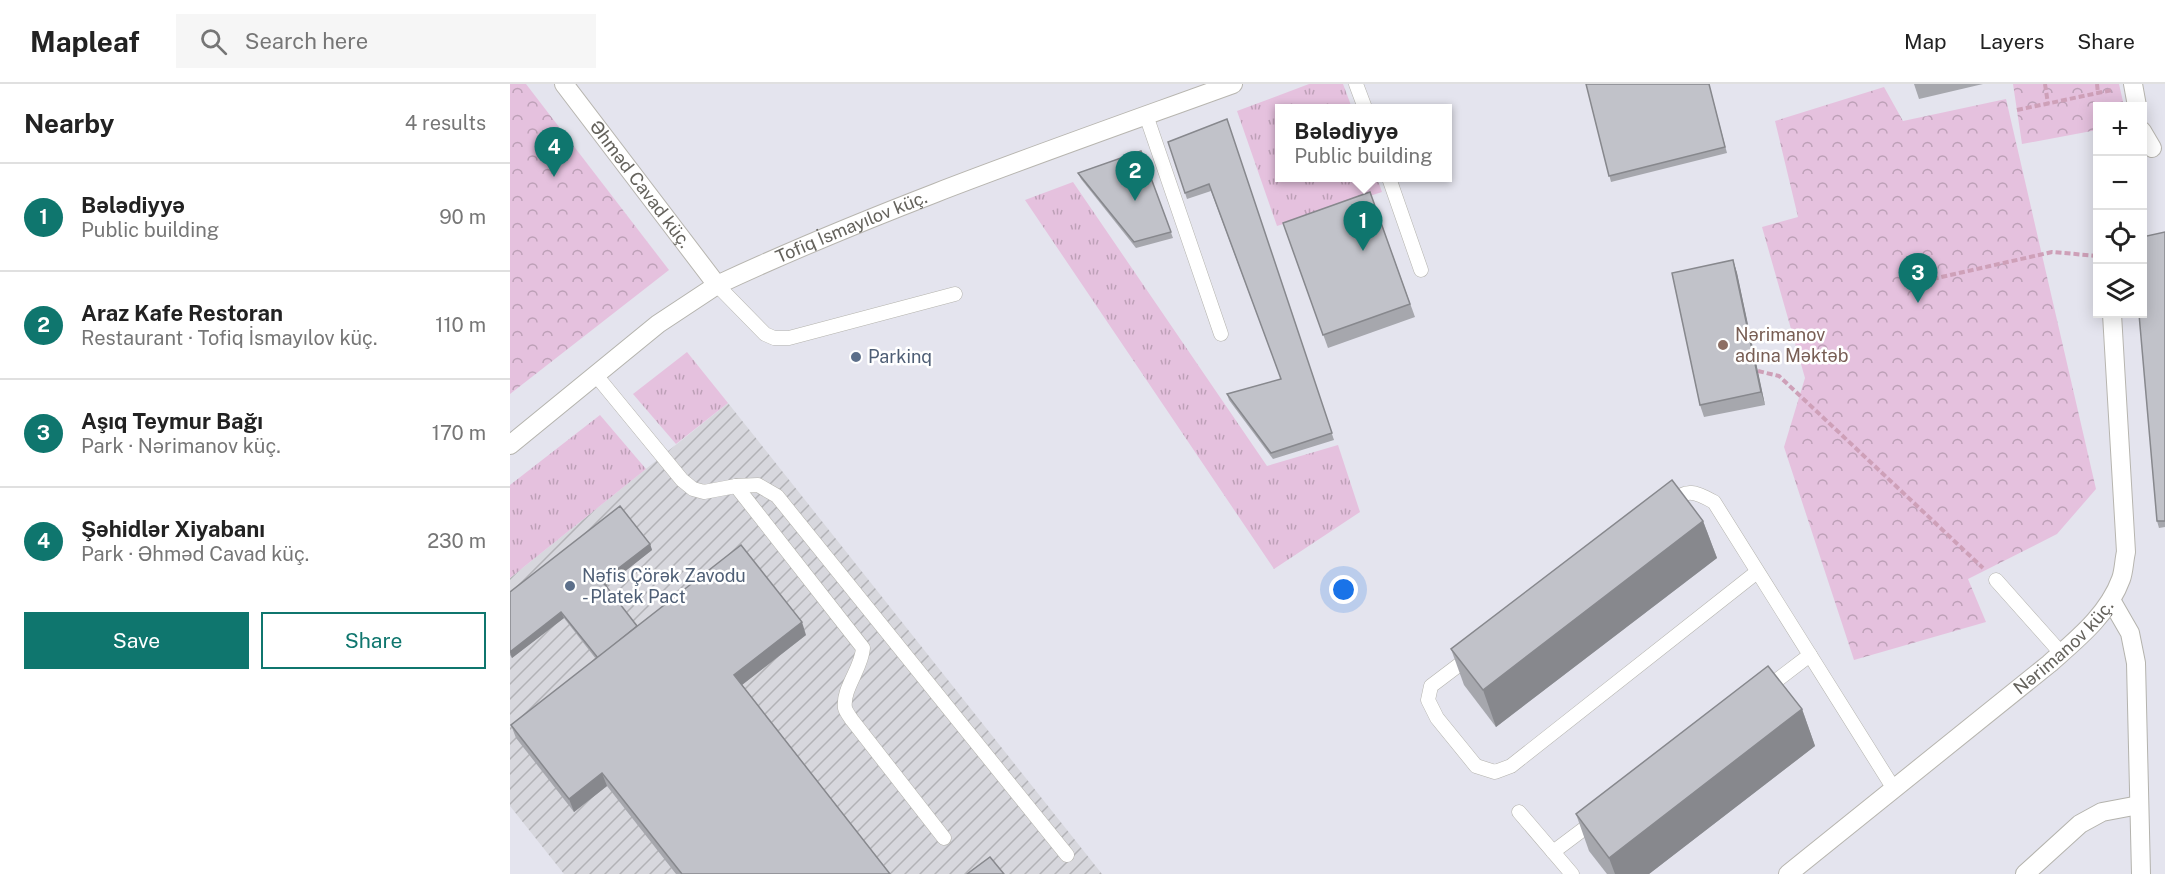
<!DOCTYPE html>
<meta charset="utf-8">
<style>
:root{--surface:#fff;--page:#f6f6f6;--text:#222;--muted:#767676;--line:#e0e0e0;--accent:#0f766e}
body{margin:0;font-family:"Public Sans",sans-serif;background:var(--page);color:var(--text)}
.controls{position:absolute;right:18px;top:18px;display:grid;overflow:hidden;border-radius:0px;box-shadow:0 3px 15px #0003}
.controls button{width:54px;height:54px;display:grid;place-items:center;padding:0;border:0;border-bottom:2px solid var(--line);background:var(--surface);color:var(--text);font:30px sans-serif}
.you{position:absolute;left:834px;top:506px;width:21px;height:21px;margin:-15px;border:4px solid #fff;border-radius:50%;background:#1a73e8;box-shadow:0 0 0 9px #1a73e833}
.badge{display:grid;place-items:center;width:39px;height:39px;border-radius:50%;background:var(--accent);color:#fff;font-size:20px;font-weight:700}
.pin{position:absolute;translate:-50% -50px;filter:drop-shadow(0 2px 3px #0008)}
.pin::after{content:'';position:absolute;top:32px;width:21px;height:18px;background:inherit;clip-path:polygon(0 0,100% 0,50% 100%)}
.popup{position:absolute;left:765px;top:20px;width:177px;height:78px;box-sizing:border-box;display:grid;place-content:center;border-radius:0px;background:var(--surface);filter:drop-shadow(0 2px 4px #0005);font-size:20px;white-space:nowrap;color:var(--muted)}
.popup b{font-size:22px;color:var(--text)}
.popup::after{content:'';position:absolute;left:50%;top:100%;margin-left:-12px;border:12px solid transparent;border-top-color:var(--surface)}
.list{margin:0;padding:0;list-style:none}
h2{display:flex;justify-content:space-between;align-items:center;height:78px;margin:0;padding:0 24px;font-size:26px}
h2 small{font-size:20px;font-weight:400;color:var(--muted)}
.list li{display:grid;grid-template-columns:39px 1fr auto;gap:18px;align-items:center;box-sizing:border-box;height:108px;padding:0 24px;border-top:2px solid var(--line)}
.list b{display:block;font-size:22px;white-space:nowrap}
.list p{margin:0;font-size:20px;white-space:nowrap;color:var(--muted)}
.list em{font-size:20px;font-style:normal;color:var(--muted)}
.actions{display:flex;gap:12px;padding:18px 24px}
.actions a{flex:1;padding:14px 0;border:2px solid var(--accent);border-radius:0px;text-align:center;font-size:21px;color:var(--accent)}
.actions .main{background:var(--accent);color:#fff}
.icon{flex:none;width:33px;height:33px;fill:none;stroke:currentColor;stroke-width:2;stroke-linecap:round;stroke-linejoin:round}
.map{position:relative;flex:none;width:1655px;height:790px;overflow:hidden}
header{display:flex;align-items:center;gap:36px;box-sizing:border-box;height:84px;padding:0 30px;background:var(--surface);border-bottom:2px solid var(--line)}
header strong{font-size:28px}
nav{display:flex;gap:33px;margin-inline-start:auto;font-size:21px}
.search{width:420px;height:54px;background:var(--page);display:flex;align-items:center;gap:15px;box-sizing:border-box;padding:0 21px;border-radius:0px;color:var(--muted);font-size:22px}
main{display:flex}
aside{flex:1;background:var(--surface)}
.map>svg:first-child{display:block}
.industrial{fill:url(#industrial-furrows)}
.grass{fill:url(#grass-tufts)}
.forest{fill:url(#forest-crowns)}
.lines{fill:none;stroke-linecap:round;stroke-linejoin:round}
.lane-casing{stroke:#b4b3ad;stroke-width:15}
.street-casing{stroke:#b4b3ad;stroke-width:20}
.secondary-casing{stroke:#b7b5af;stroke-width:20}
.path{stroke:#cea0b8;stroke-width:4;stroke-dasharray:6 3;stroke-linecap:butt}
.lane{stroke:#fff;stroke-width:14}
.street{stroke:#fff;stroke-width:18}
.secondary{stroke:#fff;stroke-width:18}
.wall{fill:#a6a7ad}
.shaded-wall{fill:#87888d}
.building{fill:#c1c2c9;stroke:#87888d;stroke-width:1.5}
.education-dot{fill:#8d6e63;stroke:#fff;stroke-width:2}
.service-dot{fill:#5c6f8a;stroke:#fff;stroke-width:2}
.labels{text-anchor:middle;stroke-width:5;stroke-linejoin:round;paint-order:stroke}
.street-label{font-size:18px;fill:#64625c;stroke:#fff}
.education-label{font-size:18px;fill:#785e54;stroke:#fff;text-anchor:start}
.service-label{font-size:18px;fill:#4e5e75;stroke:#fff;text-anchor:start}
</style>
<header>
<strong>Mapleaf</strong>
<div class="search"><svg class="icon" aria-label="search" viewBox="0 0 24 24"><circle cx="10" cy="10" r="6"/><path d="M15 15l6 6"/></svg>Search here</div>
<nav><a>Map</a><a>Layers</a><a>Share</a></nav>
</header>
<main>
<aside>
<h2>Nearby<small>4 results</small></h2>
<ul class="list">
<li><span class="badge">1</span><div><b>Bələdiyyə</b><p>Public building</p></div><em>90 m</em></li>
<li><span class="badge">2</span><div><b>Araz Kafe Restoran</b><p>Restaurant · Tofiq İsmayılov küç.</p></div><em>110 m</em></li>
<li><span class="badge">3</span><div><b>Aşıq Teymur Bağı</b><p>Park · Nərimanov küç.</p></div><em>170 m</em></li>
<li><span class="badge">4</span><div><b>Şəhidlər Xiyabanı</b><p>Park · Əhməd Cavad küç.</p></div><em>230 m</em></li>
</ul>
<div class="actions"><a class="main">Save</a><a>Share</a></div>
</aside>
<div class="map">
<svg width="1655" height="790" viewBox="0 0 1655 790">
<defs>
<pattern id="industrial-furrows" width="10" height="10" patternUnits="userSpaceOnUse" patternTransform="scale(1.5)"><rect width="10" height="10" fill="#d7d7dd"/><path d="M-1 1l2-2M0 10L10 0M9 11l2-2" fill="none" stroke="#b2b2b6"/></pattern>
<pattern id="grass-tufts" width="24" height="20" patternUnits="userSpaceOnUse" patternTransform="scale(1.5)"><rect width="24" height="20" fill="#e5c1de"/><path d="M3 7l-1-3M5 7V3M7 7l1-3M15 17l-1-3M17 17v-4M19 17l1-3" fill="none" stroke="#bda0b7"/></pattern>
<pattern id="forest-crowns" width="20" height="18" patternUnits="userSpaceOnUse" patternTransform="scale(1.5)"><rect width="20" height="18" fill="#e5c1de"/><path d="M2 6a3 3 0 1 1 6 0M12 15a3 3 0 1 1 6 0" fill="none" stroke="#bda0b7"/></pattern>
</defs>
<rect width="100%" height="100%" fill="#e4e4ee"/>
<path class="industrial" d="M 218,319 L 592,790 L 54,790 L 0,722 L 0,494 Z"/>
<g class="grass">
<path d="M 799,0 L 833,0 L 842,24 L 769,24 L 769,94 L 867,94 L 872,108 L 767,142 L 727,27 Z"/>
<path d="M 563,98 L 757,382 L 828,361 L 850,428 L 764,485 L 515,116 Z"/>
<path d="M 177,268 L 218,319 L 166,360 L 123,310 Z"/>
<path d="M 90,331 L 136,385 L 0,494 L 0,401 Z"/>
</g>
<g class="forest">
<path d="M 0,0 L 16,0 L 159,186 L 0,310 Z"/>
<path d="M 1503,0 L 1609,0 L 1614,22 L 1588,22 L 1587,46 L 1512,60 Z"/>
<path d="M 1374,3 L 1393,37 L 1496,15 L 1586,405 L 1547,450 L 1458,495 L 1476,538 L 1344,576 L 1274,363 L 1295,294 L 1252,143 L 1288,133 L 1265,37 Z"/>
</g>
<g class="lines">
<defs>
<g id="lane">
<path d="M 846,0 L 855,24"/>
<path d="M 636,31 L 711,250"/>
<path d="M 879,94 L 911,186"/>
<path d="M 207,201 L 255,250 L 264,254 L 279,254 L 445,210"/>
<path d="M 85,290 L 172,396 L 183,405 L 194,408 L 226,402 L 248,401 L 267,412 L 557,771"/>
<path d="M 226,402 L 353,564 C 352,584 332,605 335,624 C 336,628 340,633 342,636 L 434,754"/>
<path d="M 1157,420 C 1177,405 1182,406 1204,418 L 1384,705"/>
<path d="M 1486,496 L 1551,569"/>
<path d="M 962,571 L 921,602 L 918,616 L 927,634 L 966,682 L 985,688 L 1001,682 L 1247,488"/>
<path d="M 1254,606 L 1300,571"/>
<path d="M 1009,728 L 1062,790"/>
<path d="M 1043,768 L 1087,735"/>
</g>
<g id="street">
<path d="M 0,361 L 148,240 L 207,201"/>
<path d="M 1601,516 L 1620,549 L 1626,579 L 1631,790"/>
<path d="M 1515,790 L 1570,740 L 1592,728 L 1629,721"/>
</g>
<g id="secondary">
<path id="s1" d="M 54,0 L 207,201 C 374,123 549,63 723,0"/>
<path d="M 1623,0 L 1627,22"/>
<path d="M 1632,47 L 1642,64"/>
<path id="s2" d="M 1278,790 L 1539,580 C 1566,556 1598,531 1611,495 C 1614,487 1614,476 1616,468 L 1602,230"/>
</g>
</defs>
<use href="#lane" class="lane-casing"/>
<use href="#street" class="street-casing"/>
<use href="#secondary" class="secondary-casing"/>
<g class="path">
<path d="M 1535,0 L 1538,20"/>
<path d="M 1587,0 L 1588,10"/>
<path d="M 1507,26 L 1602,6"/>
<path d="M 1405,199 L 1542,168 L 1588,172"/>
<path d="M 1248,287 L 1269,292 L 1473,484"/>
</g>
<use href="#lane" class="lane"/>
<use href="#street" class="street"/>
<use href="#secondary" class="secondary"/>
</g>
<g class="wall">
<path d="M 1076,0 L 1199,0 L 1217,69 L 1101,98 Z"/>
<path d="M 1404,0 L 1473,0 L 1409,15 Z"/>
<path d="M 717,35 L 824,356 L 763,375 L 719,316 L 717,310 L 771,295 L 701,107 L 677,115 L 658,58 Z"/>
<path d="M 631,67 L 663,154 L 626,164 L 571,95 L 568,89 Z"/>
<path d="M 860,108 L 905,233 L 818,264 L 773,139 Z"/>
<path d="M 1655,148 L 1655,443 L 1649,444 L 1647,437 Z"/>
<path d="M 1223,176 L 1227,189 L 1255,321 L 1194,333 L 1190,321 Z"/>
<path d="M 1193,437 L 1207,474 L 986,643 L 954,601 L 941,565 Z"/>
<path d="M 140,460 L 142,466 L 96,502 L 127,542 L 296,551 L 232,601 L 380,790 L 166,790 L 97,702 L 64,728 L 6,654 L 1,641 L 86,575 L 54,534 L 2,574 L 0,571 L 0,508 Z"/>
<path d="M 1292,625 L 1305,662 L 1139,790 L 1097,790 L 1079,767 L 1066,730 Z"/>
</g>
<g class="shaded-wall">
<path d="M 1223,176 L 1227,189 L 1255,321 L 1251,308 Z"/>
<path d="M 1193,437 L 1207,474 L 986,643 L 973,606 Z"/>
<path d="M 140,460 L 142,466 L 94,504 L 92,497 Z"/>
<path d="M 51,528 L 54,534 L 2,574 L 0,568 Z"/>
<path d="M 292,538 L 296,551 L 228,604 L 224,591 Z"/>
<path d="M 1292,625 L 1305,662 L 1139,790 L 1105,790 L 1099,774 Z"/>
<path d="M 92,689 L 97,702 L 64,728 L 59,715 Z"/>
</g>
<g class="building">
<path d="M 1076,0 L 1199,0 L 1215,63 L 1099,92 Z"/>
<path d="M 717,35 L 822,349 L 761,369 L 717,310 L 771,295 L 699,100 L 675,109 L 658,58 Z"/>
<path d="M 631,67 L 661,148 L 624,158 L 568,89 Z"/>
<path d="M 860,108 L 900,220 L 813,251 L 773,139 Z"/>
<path d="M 1655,148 L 1655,437 L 1647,437 L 1629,230 L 1632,230 L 1632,153 Z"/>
<path d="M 1223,176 L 1251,308 L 1190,321 L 1162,189 Z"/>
<path d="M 1162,396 L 1193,437 L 973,606 L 941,565 Z"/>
<path d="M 110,422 L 140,460 L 92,497 L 127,542 L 88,574 L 51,528 L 0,568 L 0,508 Z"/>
<path d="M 231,461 L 292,538 L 224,591 L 380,790 L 172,790 L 92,689 L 59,715 L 1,641 Z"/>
<path d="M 1258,582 L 1292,625 L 1099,774 L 1066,730 Z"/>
<path d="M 480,773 L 494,790 L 457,790 Z"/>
</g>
<circle class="education-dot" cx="1213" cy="261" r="6"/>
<g class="service-dot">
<circle cx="346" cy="273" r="6"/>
<circle cx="60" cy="502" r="6"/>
</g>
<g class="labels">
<g class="street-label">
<text dy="6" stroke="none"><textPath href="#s1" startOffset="126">Əhməd Cavad küç.</textPath></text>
<text dy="6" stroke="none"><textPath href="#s1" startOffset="399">Tofiq İsmayılov küç.</textPath></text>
<text dy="6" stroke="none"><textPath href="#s2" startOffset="357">Nərimanov küç.</textPath></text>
</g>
<g class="education-label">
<text x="1225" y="257">Nərimanov<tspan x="1225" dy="21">adına Məktəb</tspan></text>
</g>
<g class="service-label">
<text x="358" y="279">Parkinq</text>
<text x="72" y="498">Nəfis Çörək Zavodu<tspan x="72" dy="21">- Platek Pact</tspan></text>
</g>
</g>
</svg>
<div class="controls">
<button>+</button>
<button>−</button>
<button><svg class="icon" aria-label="locate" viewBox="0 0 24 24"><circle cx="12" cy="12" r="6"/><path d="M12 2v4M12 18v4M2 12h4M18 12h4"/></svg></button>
<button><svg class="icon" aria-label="layers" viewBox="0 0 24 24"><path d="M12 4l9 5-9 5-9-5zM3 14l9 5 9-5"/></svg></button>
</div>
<div class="you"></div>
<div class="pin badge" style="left:853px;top:167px">1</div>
<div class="popup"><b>Bələdiyyə</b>Public building</div>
<div class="pin badge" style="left:625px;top:117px">2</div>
<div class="pin badge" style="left:1408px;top:219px">3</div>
<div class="pin badge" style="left:44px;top:93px">4</div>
</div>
</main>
